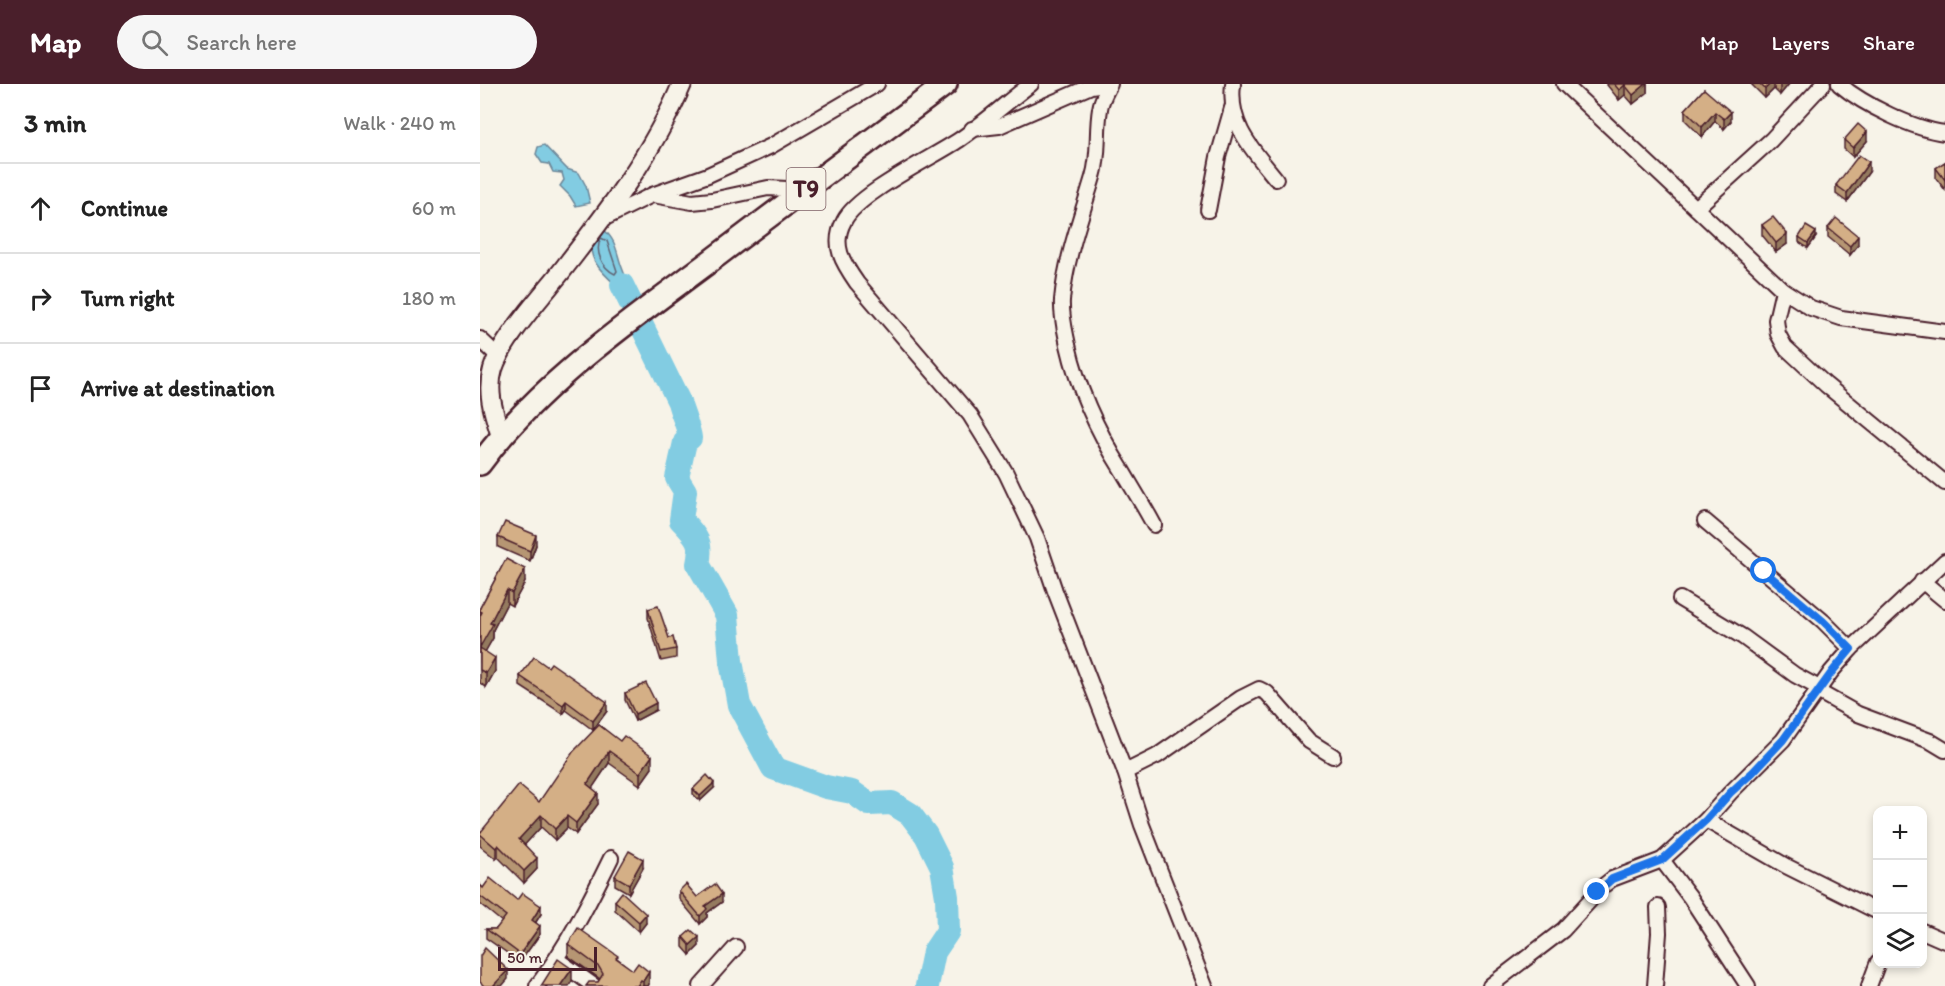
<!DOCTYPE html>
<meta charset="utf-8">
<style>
:root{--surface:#fff;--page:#f6f6f6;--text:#222;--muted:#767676;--line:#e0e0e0;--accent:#4a1f2b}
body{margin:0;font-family:Itim,sans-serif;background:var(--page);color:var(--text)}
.controls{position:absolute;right:18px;bottom:18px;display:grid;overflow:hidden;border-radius:12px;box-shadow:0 3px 9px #0003}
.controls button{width:54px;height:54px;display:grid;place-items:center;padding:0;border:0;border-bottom:2px solid var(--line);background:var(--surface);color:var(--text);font:30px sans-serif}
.scale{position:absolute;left:18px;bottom:15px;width:99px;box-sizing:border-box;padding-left:6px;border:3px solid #4a1f2b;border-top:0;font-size:16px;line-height:21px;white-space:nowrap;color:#4a1f2b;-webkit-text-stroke:4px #f7f3e8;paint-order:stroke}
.stop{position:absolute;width:18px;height:18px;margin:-14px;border:4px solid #1a73e8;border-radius:50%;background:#fff}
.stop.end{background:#1a73e8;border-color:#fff;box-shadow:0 2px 6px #0008}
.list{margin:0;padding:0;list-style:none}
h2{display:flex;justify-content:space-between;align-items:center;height:78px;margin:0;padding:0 24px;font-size:26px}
h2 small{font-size:20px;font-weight:400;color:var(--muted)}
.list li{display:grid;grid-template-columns:39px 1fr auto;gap:18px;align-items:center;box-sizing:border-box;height:90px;padding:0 24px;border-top:2px solid var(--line)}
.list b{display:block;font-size:22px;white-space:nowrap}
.list em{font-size:20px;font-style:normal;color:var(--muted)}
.icon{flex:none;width:33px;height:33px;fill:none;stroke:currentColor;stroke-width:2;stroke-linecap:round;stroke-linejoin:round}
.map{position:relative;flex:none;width:1465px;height:902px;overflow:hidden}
header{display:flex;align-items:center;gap:36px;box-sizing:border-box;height:84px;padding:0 30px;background:var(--accent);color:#fff}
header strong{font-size:28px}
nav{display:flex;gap:33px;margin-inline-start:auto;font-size:21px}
.search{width:420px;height:54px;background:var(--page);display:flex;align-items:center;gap:15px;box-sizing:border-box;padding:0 21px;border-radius:33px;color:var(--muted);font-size:22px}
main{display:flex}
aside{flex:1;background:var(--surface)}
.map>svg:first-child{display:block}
.water{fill:#82cce2;stroke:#6c8799;stroke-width:1.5}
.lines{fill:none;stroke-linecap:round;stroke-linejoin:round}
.shore{stroke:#606474;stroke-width:1.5}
.river{stroke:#82cce2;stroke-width:24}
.minor-casing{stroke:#4a1f2b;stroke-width:18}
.major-casing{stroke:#4a1f2b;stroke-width:22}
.highway-casing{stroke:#4a1f2b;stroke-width:26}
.minor{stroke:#f7f3e8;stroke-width:14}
.major{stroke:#f7f3e8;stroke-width:18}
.highway{stroke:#f7f3e8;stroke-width:21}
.wall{fill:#b69673;stroke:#4a1f2b;stroke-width:1.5}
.shaded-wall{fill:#947a5e;stroke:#4a1f2b;stroke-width:1.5}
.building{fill:#d4af86;stroke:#4a1f2b;stroke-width:1.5}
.route{stroke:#1a73e8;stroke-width:8}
.labels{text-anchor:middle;stroke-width:4.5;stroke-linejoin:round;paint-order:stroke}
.shield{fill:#f7f3e8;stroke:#7e5f64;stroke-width:1.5}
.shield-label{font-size:24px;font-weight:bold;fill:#4a1f2b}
</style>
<header>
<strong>Map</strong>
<div class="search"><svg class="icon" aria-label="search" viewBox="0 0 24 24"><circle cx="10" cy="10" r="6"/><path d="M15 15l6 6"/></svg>Search here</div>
<nav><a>Map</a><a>Layers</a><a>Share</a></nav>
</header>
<main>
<aside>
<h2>3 min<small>Walk · 240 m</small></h2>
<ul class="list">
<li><svg class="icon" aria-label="ahead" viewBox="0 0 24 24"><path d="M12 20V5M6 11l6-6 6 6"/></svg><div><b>Continue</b></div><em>60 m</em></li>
<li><svg class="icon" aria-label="right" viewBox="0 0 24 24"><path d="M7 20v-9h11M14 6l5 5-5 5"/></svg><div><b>Turn right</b></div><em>180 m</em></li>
<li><svg class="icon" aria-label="arrive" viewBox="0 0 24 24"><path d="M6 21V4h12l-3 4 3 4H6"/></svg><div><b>Arrive at destination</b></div></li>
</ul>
</aside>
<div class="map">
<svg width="1465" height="902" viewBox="0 0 1465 902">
<rect width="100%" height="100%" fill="#f7f3e8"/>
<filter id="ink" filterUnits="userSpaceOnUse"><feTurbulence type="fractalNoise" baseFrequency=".0167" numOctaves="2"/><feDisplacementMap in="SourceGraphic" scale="12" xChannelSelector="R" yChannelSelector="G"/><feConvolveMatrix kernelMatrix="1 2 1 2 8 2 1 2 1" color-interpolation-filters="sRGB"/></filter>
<g filter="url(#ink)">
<g class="water">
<path d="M 64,61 L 87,85 L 99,89 L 106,102 L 110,119 L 96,122 L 90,112 L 80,102 L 84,96 L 82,89 L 73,88 L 69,80 L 62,79 L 56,70 L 58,63 Z"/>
<path d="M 123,145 C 136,156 136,166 141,181 C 143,187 146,194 149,200 L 136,201 C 125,191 104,173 114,156 C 116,152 120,149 123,145 Z"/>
</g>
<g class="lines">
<path class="shore" d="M 121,154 L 127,157 L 137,187 L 135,190 C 122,184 114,167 121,154 Z"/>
<path class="river" d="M 142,201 L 199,318 C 202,330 209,344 210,354 L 205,358 L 197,394 L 205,407 L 201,436 C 216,452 223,458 218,480 L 247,531 L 251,577 L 259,621 L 293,684 L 346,703 L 372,708 L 389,720 L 412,719 L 430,730 L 446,751 L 462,783 L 467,813 L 468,847 L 454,868 L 447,902"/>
<defs>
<g id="minor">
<path d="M 551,0 C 527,18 504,39 479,56 C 452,74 377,110 364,137 C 351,161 363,179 377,199 L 490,331 L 526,389 L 557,454 L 575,507 L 645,688 L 662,741 L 725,902"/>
<path d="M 630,0 C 626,8 621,16 620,25 C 616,48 620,71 613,93 C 601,134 586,173 582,216 C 581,232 585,246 588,261 C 598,305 618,348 642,386 C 653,405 664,422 674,441"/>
<path d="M 753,0 C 748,41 772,65 796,95"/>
<path d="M 1084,0 L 1303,206 L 1296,236 L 1298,250 L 1305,263 L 1346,301 L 1465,399"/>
<path d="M 1359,0 C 1384,21 1433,45 1465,49"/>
<path d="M 492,45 L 519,42 L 611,2 L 625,0"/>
<path d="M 173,111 L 212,118 L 232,116 L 288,104 L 325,106"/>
<path d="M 1216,124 L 1291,56 L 1343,0"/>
<path d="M 728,126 L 738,73 L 752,24"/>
<path d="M 123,135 L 172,111 L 228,91 L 291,62 L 397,0"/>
<path d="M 1303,206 L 1331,224 L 1361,234 L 1465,248"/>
<path d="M 0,255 L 18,272"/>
<path d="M 1225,437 L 1343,537 L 1371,565"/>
<path d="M 1442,497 L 1465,516"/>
<path d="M 1200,515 L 1263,553 L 1315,591 L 1341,605"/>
<path d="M 1339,608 L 1378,630 L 1450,657 L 1465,666"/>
<path d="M 645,688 L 677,672 L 761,614 L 779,605 L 787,609 L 829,657 L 853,672"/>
<path d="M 1226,736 L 1306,782 L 1398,828"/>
<path d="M 1182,776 L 1210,813 L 1268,902"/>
<path d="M 1442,847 L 1465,857"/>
<path d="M 79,877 L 114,902"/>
<path d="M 57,902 C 87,862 109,819 131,774"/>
<path d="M 221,902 L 256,863"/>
<path d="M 1010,902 L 1083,846 L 1123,802 L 1132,795 L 1182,776 L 1226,736 L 1250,709 L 1303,656 L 1351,588 L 1371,565 L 1465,477"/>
<path d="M 1175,902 L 1179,849 L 1178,823"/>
<path d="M 1389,902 L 1398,878"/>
</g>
<path id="major" d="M 21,352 C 14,330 6,308 13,285 C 22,256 61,213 81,188 C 127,129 173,69 202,0"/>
<path id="highway" d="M 0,380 C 58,301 147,239 225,181 C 305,120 386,60 466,0"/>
</defs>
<use href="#minor" class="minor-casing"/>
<use href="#major" class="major-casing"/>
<use href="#highway" class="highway-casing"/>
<use href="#minor" class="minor"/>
<use href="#major" class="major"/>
<use href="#highway" class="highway"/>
</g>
<g class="wall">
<path d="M 1127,0 L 1167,0 L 1167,9 L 1153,20 L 1145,11 L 1139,16 L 1127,1 Z"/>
<path d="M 1271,0 L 1309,0 L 1300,11 L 1294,5 L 1285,14 Z"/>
<path d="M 1224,5 L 1251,37 L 1244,45 L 1235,37 L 1222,53 L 1205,36 L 1205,26 Z"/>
<path d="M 1364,56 L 1387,57 L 1373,73 L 1364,65 Z"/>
<path d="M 1465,78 L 1465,106 L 1456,94 L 1456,84 Z"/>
<path d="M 1389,88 L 1367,118 L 1356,110 L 1356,101 Z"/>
<path d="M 1282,141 L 1307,160 L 1296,168 L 1282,151 Z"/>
<path d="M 1348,144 L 1378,161 L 1370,171 L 1348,153 Z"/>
<path d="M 1319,153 L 1336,153 L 1328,164 L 1319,158 Z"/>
<path d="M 18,453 L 56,461 L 50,477 L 18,463 Z"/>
<path d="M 26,475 L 45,498 L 32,522 L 27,519 L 13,546 L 13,554 L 5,567 L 15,587 L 6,603 L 0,599 L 0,524 Z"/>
<path d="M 168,525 L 196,565 L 196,574 L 181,577 L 168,534 Z"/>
<path d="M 40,592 L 127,627 L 113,646 L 86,626 L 83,630 L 40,602 Z"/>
<path d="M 145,609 L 176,626 L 155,637 L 145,616 Z"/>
<path d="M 119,641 L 172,684 L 160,701 L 129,679 L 112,704 L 118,720 L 96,750 L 87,744 L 75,756 L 61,743 L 44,761 L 57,785 L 44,799 L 18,773 L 16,775 L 0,762 L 0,749 L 59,718 Z"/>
<path d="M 234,704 L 220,717 L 213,710 L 213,705 Z"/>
<path d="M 163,784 L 149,809 L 135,801 L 135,792 Z"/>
<path d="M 0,801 L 3,804 L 37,816 L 61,830 L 56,838 L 60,850 L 40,878 L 6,854 L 6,845 L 16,845 L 22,838 L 0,820 Z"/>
<path d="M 199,807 L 217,813 L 242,818 L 227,829 L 227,833 L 220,840 L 199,815 Z"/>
<path d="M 135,817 L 166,839 L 159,848 L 135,826 Z"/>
<path d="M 203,853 L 219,862 L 210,871 L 203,863 Z"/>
<path d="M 88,860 L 138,875 L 169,900 L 168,902 L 106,902 L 118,898 L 120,895 L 88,872 Z"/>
</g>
<g class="shaded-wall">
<path d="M 1166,0 L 1167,0 L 1167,9 L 1153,20 L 1153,11 Z"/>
<path d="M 1290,0 L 1294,0 L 1294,5 L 1285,14 L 1285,5 Z"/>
<path d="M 1301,0 L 1309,0 L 1300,11 L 1300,1 Z"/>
<path d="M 1145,1 L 1145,11 L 1139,16 L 1139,6 Z"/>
<path d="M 1235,28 L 1235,37 L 1222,53 L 1222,43 Z"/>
<path d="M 1251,28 L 1251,37 L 1244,45 L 1244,35 Z"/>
<path d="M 1387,48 L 1387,57 L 1373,73 L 1373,64 Z"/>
<path d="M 1389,78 L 1389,88 L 1367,118 L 1367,109 Z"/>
<path d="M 1336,148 L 1336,153 L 1328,164 L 1328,159 Z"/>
<path d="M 1307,150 L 1307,160 L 1296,168 L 1296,159 Z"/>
<path d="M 1378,152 L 1378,161 L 1370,171 L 1370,162 Z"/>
<path d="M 56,451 L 56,461 L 50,477 L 50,467 Z"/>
<path d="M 45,485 L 45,498 L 32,522 L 32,509 Z"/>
<path d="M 27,506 L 27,519 L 13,546 L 13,554 L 0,577 L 0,563 L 10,539 Z"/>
<path d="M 15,574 L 15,587 L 6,603 L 6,589 Z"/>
<path d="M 86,617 L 86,626 L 83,630 L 83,621 Z"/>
<path d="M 127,618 L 127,627 L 113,646 L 113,637 Z"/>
<path d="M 176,619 L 176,626 L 155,637 L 155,630 Z"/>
<path d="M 129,667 L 129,679 L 107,712 L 107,700 Z"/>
<path d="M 172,672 L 172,684 L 160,701 L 160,689 Z"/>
<path d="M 234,699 L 234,704 L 220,717 L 220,712 Z"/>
<path d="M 118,709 L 118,720 L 96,750 L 96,739 Z"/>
<path d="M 61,731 L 61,743 L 39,767 L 39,755 Z"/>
<path d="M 87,732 L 87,744 L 75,756 L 75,745 Z"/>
<path d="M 18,761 L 18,773 L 16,775 L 16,764 Z"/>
<path d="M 57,774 L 57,785 L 44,799 L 44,787 Z"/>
<path d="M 163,775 L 163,784 L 149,809 L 149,800 Z"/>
<path d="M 242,810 L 242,818 L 227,829 L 227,833 L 220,840 L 220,832 L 225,822 Z"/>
<path d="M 61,822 L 61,830 L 52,844 L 52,836 Z"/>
<path d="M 166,830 L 166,839 L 159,848 L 159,838 Z"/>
<path d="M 60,842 L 60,850 L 40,878 L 40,870 Z"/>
<path d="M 219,853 L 219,862 L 210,871 L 210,861 Z"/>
<path d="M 92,885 L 92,897 L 89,902 L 80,902 Z"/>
<path d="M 28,886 L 28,895 L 22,902 L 13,902 Z"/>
<path d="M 169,888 L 169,900 L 168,902 L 163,902 L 163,897 Z"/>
</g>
<g class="building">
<path d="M 1134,0 L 1166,0 L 1153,11 L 1145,1 L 1139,6 Z"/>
<path d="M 1280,0 L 1290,0 L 1285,5 Z"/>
<path d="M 1224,5 L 1251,28 L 1244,35 L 1235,28 L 1222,43 L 1205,26 Z"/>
<path d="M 1378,40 L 1387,48 L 1373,64 L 1364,56 Z"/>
<path d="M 1379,71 L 1389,78 L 1367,109 L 1356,101 Z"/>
<path d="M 1465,78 L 1465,96 L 1456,84 Z"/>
<path d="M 1293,133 L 1307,150 L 1296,159 L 1282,141 Z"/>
<path d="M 1356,134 L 1378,152 L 1370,162 L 1348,144 Z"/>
<path d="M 1326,142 L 1336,148 L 1328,159 L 1319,153 Z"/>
<path d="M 25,438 L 56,451 L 50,467 L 18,453 Z"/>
<path d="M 26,475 L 45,485 L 32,509 L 27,506 L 10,539 L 13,540 L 0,563 L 0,532 L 2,528 L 0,527 L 0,524 Z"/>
<path d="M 178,522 L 189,554 L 193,553 L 196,565 L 181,568 L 168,525 Z"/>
<path d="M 0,564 L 15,574 L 6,589 L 0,586 Z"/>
<path d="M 54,573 L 68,583 L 71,579 L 127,618 L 113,637 L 86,617 L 83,621 L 40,592 Z"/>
<path d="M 166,599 L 176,619 L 155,630 L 145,609 Z"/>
<path d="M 119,641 L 140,657 L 144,652 L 172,672 L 160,689 L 129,667 L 107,700 L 118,709 L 96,739 L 87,732 L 75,745 L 61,731 L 39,755 L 57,774 L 44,787 L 18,761 L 16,764 L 0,750 L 0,749 L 39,701 L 59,718 L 93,668 Z"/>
<path d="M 227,691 L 234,699 L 220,712 L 213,705 Z"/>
<path d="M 149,767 L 163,775 L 149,800 L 135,792 Z"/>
<path d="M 10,794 L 37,816 L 42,809 L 61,822 L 52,836 L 60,842 L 40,870 L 6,845 L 16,845 L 26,832 L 0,812 L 0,801 L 3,804 Z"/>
<path d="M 206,800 L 217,813 L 235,800 L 242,810 L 225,822 L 227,825 L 220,832 L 199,807 Z"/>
<path d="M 142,808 L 166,830 L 159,838 L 135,817 Z"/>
<path d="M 98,844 L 138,872 L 136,874 L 153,886 L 158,879 L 169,888 L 163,897 L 161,896 L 157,902 L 106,902 L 109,898 L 118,898 L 123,890 L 119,883 L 88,860 Z"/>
<path d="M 211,846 L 219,853 L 210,861 L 203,853 Z"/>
<path d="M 5,864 L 28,886 L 13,902 L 4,902 L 0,898 L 0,872 Z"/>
<path d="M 78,875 L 92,885 L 80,902 L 61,902 Z"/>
</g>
</g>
<g class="lines" filter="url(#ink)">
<path class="route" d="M 1117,808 L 1132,795 L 1182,776 L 1226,736 L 1250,709 L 1273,688 L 1303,656 L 1352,588 L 1371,565 L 1343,537 L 1284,487"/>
</g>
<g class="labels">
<rect class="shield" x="306.5" y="84" width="39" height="42" rx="4.5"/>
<g class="shield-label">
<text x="326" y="113">T9</text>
</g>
</g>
</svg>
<div class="controls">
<button>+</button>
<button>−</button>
<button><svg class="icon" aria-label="layers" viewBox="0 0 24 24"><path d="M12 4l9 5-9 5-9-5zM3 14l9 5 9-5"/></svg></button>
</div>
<div class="scale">50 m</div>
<div class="stop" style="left:1284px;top:487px"></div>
<div class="stop end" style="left:1117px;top:808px"></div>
</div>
</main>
